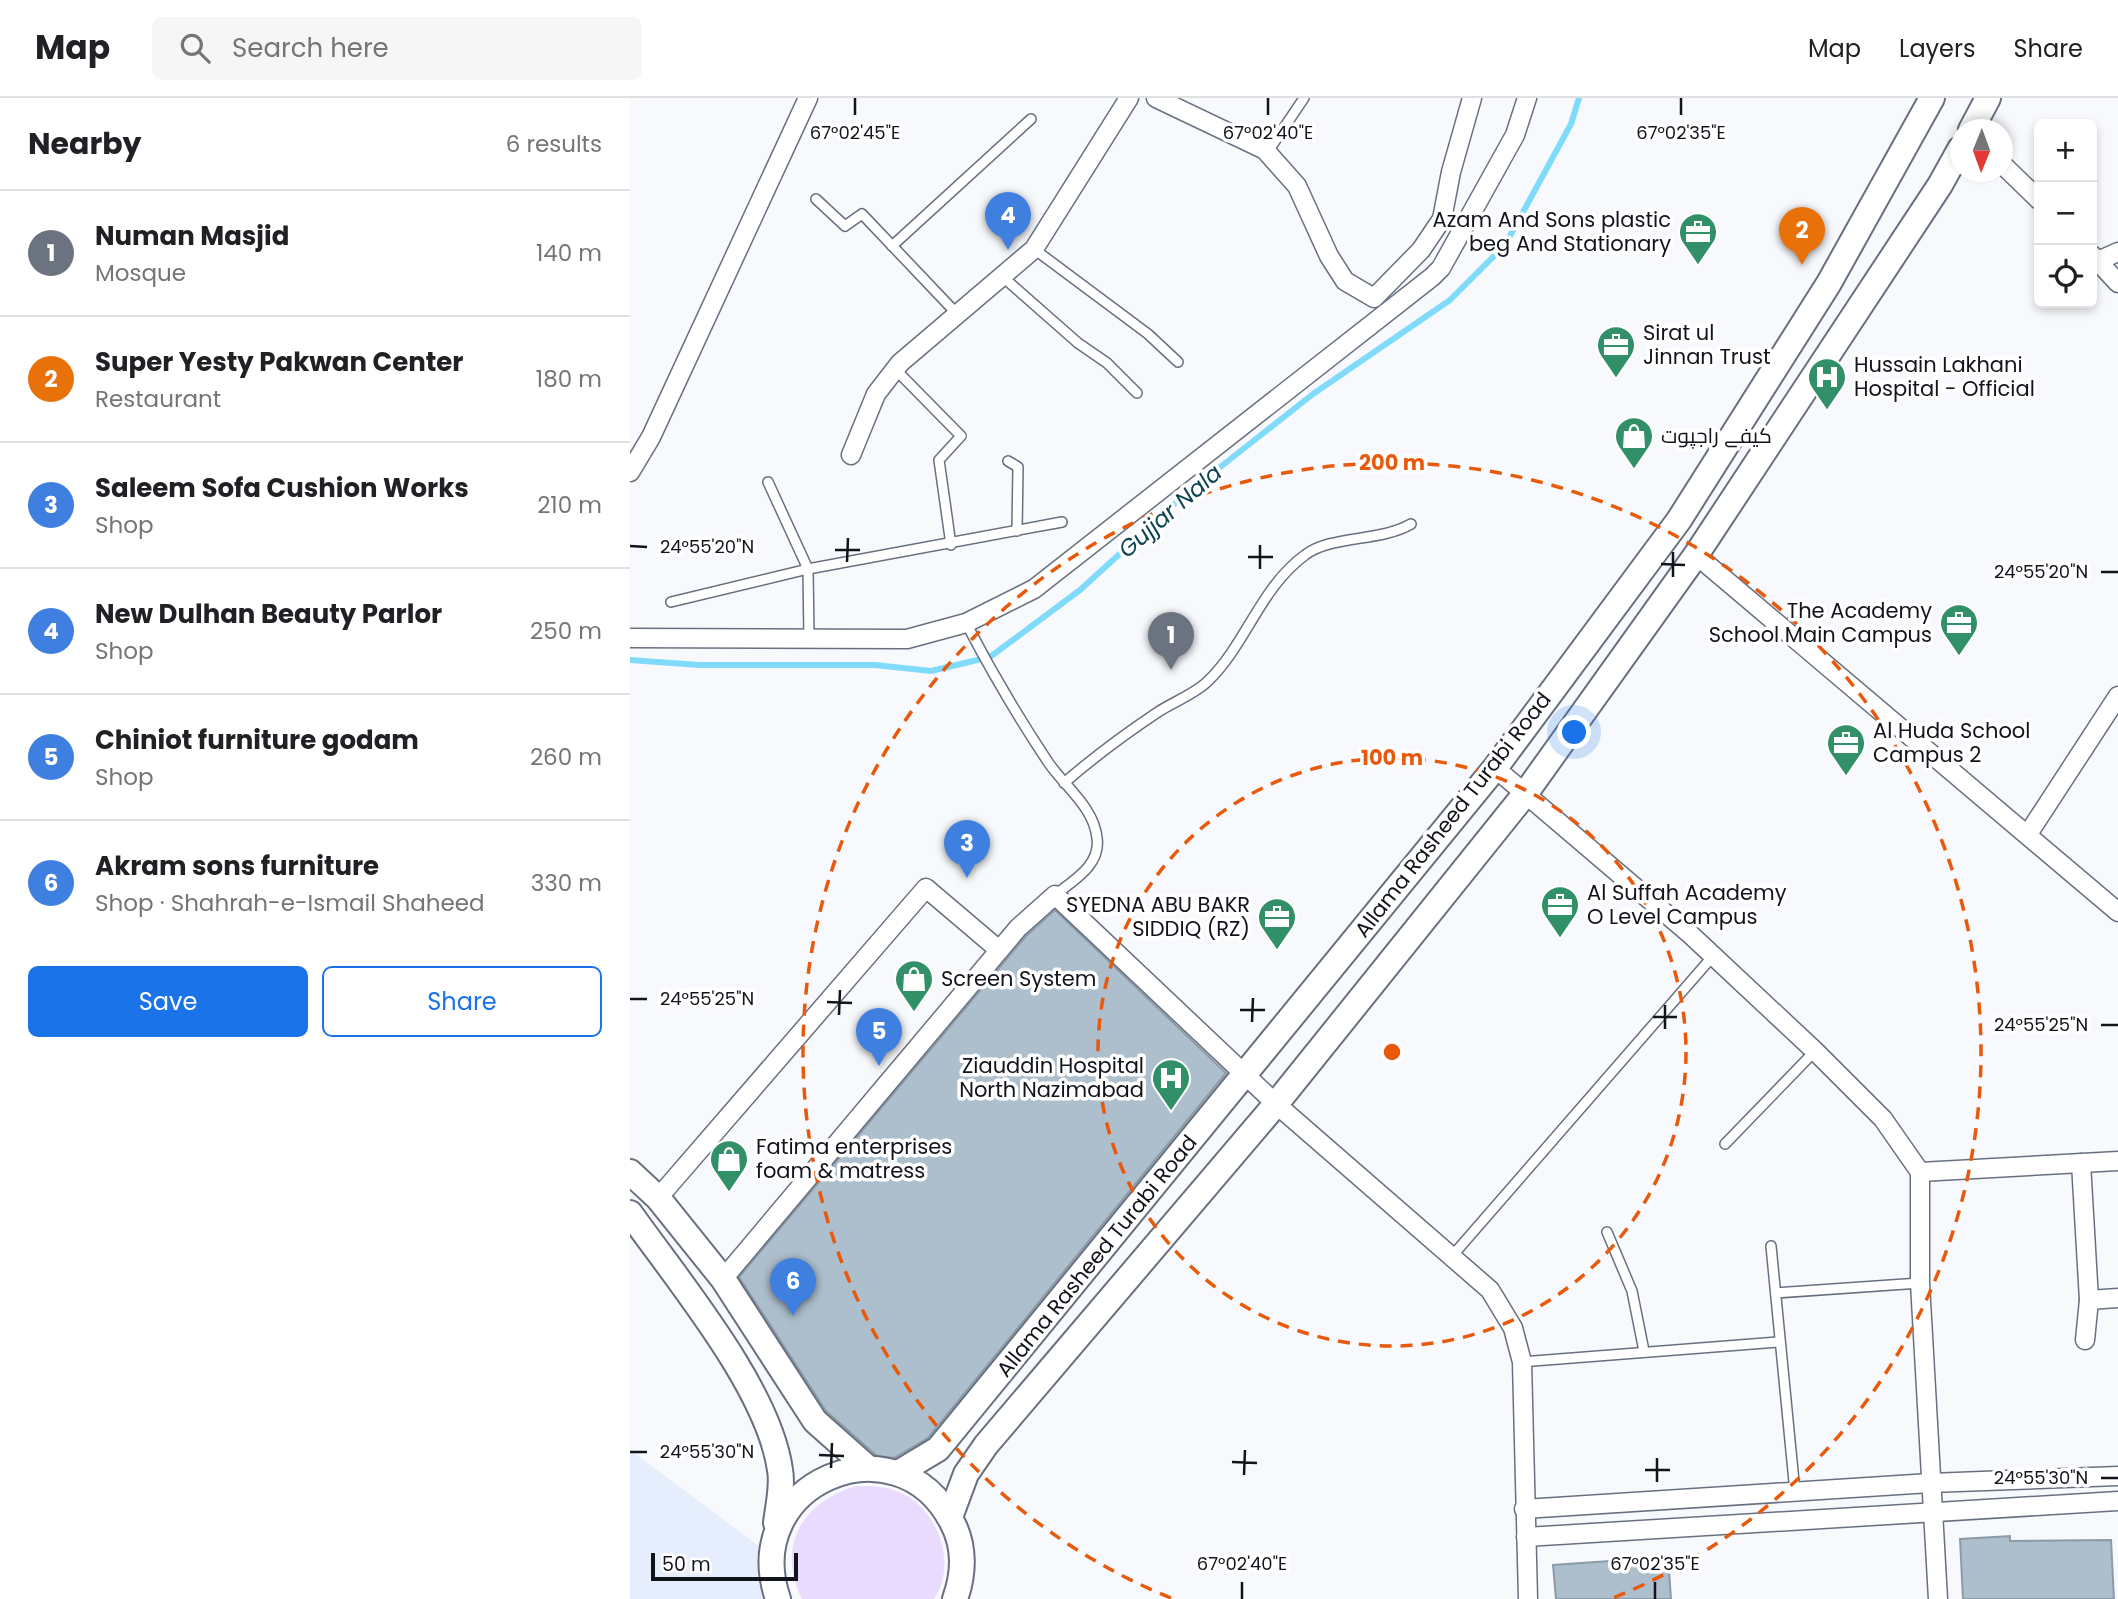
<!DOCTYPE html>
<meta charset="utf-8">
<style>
:root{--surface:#fff;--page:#f6f6f6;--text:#202124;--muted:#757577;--line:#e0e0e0;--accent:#1a73e8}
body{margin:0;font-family:Poppins,Cairo,sans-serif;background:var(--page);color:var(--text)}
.controls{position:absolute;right:21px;top:21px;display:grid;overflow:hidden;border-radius:10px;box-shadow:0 4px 10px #0003}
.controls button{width:63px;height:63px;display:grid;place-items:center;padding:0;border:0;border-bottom:2px solid var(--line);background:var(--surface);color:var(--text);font:35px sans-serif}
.compass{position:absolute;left:1320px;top:21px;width:63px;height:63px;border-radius:50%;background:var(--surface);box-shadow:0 4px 10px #0003;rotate:181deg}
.scale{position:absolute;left:21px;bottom:18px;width:147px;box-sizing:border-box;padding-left:7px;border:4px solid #11141a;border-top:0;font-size:19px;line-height:24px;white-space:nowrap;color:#11141a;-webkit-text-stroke:5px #fff;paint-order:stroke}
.you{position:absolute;left:945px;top:635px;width:24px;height:24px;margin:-18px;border:5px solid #fff;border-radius:50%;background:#1a73e8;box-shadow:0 0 0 10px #1a73e833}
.badge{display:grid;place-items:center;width:46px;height:46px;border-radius:50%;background:var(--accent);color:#fff;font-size:23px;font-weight:700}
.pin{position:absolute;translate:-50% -58px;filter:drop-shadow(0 2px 4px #0008)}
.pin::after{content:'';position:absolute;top:37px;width:24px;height:21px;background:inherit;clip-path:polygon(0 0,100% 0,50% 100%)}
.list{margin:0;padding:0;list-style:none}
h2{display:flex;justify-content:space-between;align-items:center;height:91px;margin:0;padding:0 28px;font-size:30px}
h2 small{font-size:23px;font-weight:400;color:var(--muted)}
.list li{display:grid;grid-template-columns:46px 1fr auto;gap:21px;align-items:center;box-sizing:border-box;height:126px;padding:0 28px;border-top:2px solid var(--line)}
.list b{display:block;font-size:26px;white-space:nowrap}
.list p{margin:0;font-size:23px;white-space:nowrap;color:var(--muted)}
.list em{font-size:23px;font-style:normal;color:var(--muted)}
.actions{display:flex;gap:14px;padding:21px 28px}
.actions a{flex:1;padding:16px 0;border:2px solid var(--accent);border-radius:10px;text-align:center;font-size:24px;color:var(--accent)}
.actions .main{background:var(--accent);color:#fff}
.icon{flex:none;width:38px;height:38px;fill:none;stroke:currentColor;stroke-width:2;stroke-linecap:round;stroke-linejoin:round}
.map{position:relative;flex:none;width:1488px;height:1501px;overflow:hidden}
header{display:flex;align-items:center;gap:42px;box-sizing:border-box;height:98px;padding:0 35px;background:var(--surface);border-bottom:2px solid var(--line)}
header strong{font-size:33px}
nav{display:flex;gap:38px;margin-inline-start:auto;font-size:24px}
.search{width:490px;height:63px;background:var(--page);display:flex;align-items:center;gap:18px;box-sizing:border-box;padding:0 24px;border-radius:10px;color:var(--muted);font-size:26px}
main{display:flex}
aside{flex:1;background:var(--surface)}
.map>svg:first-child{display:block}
.built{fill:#e6eefd}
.green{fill:#e8dbfe}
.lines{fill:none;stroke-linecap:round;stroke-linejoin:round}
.stream{stroke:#80dbfb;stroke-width:6}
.building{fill:#adbecc;stroke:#8b9ba8;stroke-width:2}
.lane-casing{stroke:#687080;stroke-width:12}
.street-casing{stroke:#687080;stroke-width:21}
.secondary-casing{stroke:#687080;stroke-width:28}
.lane{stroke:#fff;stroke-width:9}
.street{stroke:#fff;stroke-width:18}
.secondary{stroke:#fff;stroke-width:24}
.ticks{fill:none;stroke:#11141a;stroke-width:2.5}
.ring{fill:none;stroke:#e8590c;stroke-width:3.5;stroke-dasharray:12 9}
.labels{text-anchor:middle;stroke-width:7;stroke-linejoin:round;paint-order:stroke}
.poi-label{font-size:21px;fill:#11141a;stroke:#fff;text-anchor:start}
.street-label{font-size:21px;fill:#11141a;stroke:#fff}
.water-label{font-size:23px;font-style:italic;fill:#0c4454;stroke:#fff}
.ticks-label{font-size:18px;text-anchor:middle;fill:#11141a;stroke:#fff;stroke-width:7;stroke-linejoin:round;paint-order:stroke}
.centre{fill:#e8590c;stroke:#fff;stroke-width:3.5}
.ring-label{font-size:21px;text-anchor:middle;font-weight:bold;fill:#e8590c;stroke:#fff;stroke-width:7;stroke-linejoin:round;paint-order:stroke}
</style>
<header>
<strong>Map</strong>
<div class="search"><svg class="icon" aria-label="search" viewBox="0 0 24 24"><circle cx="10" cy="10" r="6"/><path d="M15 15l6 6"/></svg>Search here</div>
<nav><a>Map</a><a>Layers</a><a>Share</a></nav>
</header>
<main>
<aside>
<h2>Nearby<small>6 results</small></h2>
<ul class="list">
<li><span class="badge" style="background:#6b7280">1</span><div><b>Numan Masjid</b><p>Mosque</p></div><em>140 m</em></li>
<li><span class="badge" style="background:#e8710a">2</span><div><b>Super Yesty Pakwan Center</b><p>Restaurant</p></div><em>180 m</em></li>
<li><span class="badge" style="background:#3f7fe0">3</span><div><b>Saleem Sofa Cushion Works</b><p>Shop</p></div><em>210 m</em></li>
<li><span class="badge" style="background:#3f7fe0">4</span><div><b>New Dulhan Beauty Parlor</b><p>Shop</p></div><em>250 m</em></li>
<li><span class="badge" style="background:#3f7fe0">5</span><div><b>Chiniot furniture godam</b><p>Shop</p></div><em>260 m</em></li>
<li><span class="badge" style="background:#3f7fe0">6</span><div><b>Akram sons furniture</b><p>Shop · Shahrah-e-Ismail Shaheed</p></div><em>330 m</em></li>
</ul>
<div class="actions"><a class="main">Save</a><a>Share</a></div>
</aside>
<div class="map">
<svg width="1488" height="1501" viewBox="0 0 1488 1501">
<rect width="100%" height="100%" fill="#f7f9fc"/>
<path class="built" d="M 0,1352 L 141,1457 L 142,1484 L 132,1501 L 0,1501 Z"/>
<path class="green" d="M 226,1388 C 241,1388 255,1388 269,1394 C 308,1410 328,1466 304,1501 L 172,1501 C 146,1448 172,1404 226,1388 Z"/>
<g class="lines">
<path class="stream" d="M 0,562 L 69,567 L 245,567 L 301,573 L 360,559 L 450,492 L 551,400 L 683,296 L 820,202 L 875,147 L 941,26 L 949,0"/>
</g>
<g class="building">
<path d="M 425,812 L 596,975 L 298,1340 L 264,1360 L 247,1358 L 196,1313 L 109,1179 L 396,838 Z"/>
<path d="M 1380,1438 L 1380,1443 L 1481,1442 L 1484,1501 L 1333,1501 L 1330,1441 Z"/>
<path d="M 1038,1459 L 1041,1501 L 926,1501 L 923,1467 Z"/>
</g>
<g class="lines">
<defs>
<g id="lane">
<path d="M 637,55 L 674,0"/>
<path d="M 186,101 L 215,128 L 232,116 L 328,217"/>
<path d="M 262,148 L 401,21"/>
<path d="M 404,151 L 518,236 L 548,264"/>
<path d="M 373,179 L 448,245 L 477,265 L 507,295"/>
<path d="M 265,271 L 331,338 L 309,362 L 321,447"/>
<path d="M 378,363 L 388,369 L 387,433"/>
<path d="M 138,384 L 178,471 L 179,540"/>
<path d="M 41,504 L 178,471 L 432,424"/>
<path d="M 336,525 C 361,573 388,619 418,664 C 434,688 464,709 467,740 C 471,767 444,782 425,797"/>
<path d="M 434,685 C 464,659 495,636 528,614 C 543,604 565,596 578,583 C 617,545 630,490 675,457 C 701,437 750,444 781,426"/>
<path d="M 1095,1046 L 1185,953"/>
<path d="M 977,1134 L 1002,1193 L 1014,1253"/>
<path d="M 1141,1148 L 1165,1394"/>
<path d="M 823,1157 L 1083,858"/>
<path d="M 1146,1195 L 1290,1185"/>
<path d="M 892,1264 L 1148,1244"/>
</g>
<g id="street">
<path d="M 526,0 L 635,52 L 667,88 L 699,158 L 715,183 L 744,200 L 791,152 L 812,121 L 821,74 L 842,0"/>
<path d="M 1372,66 L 1409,102"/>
<path d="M 1462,157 L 1488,185"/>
<path d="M 1468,163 L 1488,154"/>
<path d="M 221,357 L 246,296 L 270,265 L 404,151 L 499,0"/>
<path d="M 0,374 L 21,339 L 178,0"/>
<path d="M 1066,457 L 1488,814"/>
<path d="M 0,540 L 277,541 L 336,525 L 404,491 L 802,179 L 811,170 L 885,37 L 897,0"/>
<path d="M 865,670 L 1061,837 L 1185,953 L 1253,1021 L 1290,1074 L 1290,1185 L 1308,1501"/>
<path d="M 1398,736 L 1488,598"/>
<path d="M 1451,1065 L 1459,1202 L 1455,1242"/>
<path d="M 1290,1074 L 1488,1063"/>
<path d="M 28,1100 L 296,790 L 369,852"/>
<path d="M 93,1181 L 388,830 L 425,797 L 646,1006 L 860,1192 L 883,1230 L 892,1264 L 898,1501"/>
<path d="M 1459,1202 L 1488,1200"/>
<path d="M 894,1411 L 1300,1385 L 1488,1378"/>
<path d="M 896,1439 L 1488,1403"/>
</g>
<g id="secondary">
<path d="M 1341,32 L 1358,0"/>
<path d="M 0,1074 L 28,1100 L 93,1181 L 185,1323 L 238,1370"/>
<path d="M 0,1115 C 48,1183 139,1291 150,1372 C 153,1388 148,1408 146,1425"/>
<path d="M 268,1375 L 308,1351 L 865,670 L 1049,422 L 1199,185 L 1302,0"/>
<path d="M 320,1419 L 336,1376 L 356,1347 L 646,1006 L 895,696 L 1066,457 L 1310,87 L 1330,51"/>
<path d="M 148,1501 C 108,1385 267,1318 322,1424 C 335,1448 334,1476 325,1501"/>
</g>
</defs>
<use href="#lane" class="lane-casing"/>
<use href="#street" class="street-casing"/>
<use href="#secondary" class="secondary-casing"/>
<use href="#lane" class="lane"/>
<use href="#street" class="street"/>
<use href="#secondary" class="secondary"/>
</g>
<path class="ticks" d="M 225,17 L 225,0M 638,17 L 638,0M 1051,17 L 1051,0M 0,448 L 17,449M 205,452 L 230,452M 618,459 L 643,459M 217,464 L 218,440M 1031,466 L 1055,467M 630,471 L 630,447M 1471,474 L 1488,474M 1043,479 L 1043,454M 0,901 L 17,901M 197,904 L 222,905M 610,912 L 635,912M 209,917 L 210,892M 1023,919 L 1047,919M 622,924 L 623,900M 1471,927 L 1488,927M 1035,931 L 1035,907M 0,1354 L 17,1354M 189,1357 L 214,1358M 602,1364 L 627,1365M 201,1370 L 202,1345M 1015,1372 L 1040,1372M 614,1377 L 615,1352M 1471,1380 L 1488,1380M 1027,1384 L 1027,1360M 612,1501 L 612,1484M 1025,1501 L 1025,1484"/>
<g class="ring">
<circle cx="762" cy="954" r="294"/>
<path d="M541 1500A589 589 0 1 1 983 1500"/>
</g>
<defs>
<symbol id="office-pin" viewBox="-11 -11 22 30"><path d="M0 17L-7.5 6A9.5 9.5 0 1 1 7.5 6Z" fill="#329068" stroke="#fff"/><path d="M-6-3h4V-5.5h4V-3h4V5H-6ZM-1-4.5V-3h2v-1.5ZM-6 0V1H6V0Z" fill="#fff"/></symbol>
<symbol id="hospital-pin" viewBox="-11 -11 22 30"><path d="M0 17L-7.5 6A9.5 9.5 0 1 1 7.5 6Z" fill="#329068" stroke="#fff"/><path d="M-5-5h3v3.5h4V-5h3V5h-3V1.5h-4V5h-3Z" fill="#fff"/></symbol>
<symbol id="shop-pin" viewBox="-11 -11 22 30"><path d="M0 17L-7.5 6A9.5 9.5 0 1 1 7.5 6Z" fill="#329068" stroke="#fff"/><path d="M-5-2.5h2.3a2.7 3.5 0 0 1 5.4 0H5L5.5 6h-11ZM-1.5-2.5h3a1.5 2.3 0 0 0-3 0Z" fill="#fff"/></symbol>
</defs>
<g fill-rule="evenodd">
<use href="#office-pin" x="1046" y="112" width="44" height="60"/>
<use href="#office-pin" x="964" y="225" width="44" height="60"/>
<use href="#hospital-pin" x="1175" y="257" width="44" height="60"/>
<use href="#shop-pin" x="982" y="316" width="44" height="60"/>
<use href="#office-pin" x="1307" y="503" width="44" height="60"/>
<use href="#office-pin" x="1194" y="623" width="44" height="60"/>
<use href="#office-pin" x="908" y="785" width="44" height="60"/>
<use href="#office-pin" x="625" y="797" width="44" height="60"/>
<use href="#shop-pin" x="262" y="859" width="44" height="60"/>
<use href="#hospital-pin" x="519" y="958" width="44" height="60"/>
<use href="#shop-pin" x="77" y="1039" width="44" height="60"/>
</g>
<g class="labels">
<g class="poi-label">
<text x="1041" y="129" text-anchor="end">Azam And Sons plastic<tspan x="1041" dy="24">beg And Stationary</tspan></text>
<text x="1013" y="242">Sirat ul<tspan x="1013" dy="24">Jinnan Trust</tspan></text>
<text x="1224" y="274">Hussain Lakhani<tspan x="1224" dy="24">Hospital - Official</tspan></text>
<text x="1031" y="345">کیفے راجپوت</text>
<text x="1302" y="520" text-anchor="end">The Academy<tspan x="1302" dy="24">School Main Campus</tspan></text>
<text x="1243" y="640">Al Huda School<tspan x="1243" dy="24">Campus 2</tspan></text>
<text x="957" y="802">Al Suffah Academy<tspan x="957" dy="24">O Level Campus</tspan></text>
<text x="620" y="814" text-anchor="end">SYEDNA ABU BAKR<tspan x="620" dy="24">SIDDIQ (RZ)</tspan></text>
<text x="311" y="888">Screen System</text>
<text x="514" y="975" text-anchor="end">Ziauddin Hospital<tspan x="514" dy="24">North Nazimabad</tspan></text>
<text x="126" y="1056">Fatima enterprises<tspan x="126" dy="24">foam &amp; matress</tspan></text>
</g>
<g class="street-label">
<text transform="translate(823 717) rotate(-52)" y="7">Allama Rasheed Turabi Road</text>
<text transform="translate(467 1158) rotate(-51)" y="7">Allama Rasheed Turabi Road</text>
</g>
<g class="water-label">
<text transform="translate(540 413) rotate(-41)" y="8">Gujjar Nala</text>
</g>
</g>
<g class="ticks-label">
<text x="225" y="41">67°02'45"E</text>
<text x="638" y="41">67°02'40"E</text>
<text x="1051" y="41">67°02'35"E</text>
<text x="77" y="455">24°55'20"N</text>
<text x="1411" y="480">24°55'20"N</text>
<text x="77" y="907">24°55'25"N</text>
<text x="1411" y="933">24°55'25"N</text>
<text x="77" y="1360">24°55'30"N</text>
<text x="1411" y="1386">24°55'30"N</text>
<text x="612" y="1472">67°02'40"E</text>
<text x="1025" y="1472">67°02'35"E</text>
</g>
<circle cx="762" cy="954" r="10" class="centre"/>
<g class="ring-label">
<text x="762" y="372">200 m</text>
<text x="762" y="667">100 m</text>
</g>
</svg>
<div class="controls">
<button>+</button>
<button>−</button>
<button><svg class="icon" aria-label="locate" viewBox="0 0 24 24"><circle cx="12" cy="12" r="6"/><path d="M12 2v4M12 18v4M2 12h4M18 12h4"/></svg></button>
</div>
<svg class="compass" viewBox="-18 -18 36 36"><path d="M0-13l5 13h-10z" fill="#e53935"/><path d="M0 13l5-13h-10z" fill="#757577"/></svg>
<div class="scale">50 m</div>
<div class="you"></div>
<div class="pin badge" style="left:541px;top:572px;background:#6b7280">1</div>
<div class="pin badge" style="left:1172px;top:167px;background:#e8710a">2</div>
<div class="pin badge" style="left:337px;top:780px;background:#3f7fe0">3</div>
<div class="pin badge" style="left:378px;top:152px;background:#3f7fe0">4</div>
<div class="pin badge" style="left:249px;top:968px;background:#3f7fe0">5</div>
<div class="pin badge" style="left:163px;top:1218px;background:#3f7fe0">6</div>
</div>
</main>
